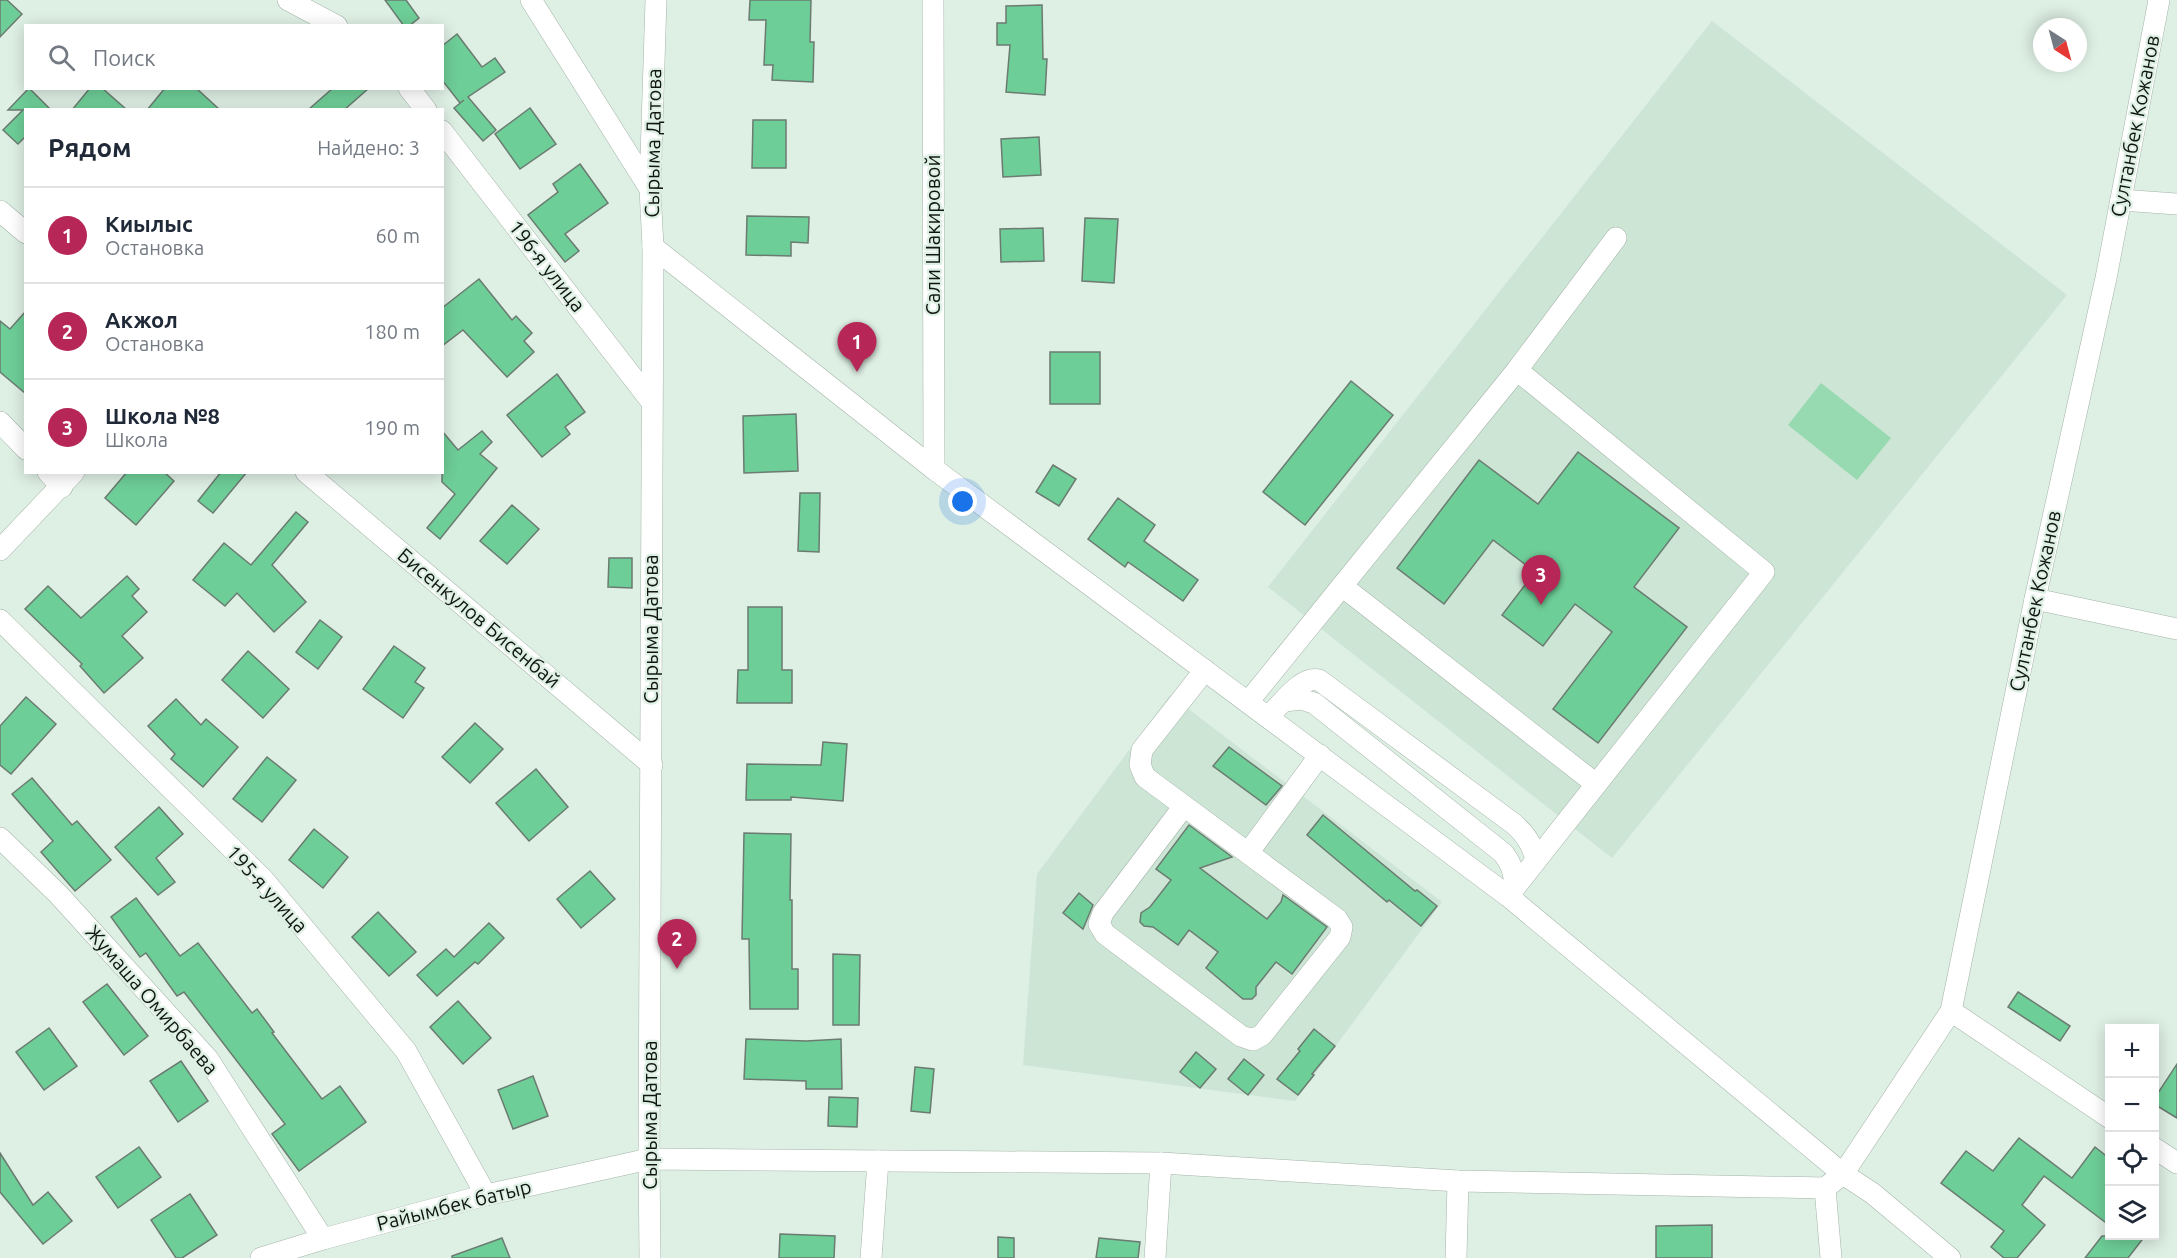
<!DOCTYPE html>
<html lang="ru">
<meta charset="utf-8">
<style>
:root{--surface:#fff;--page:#f2f2f3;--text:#1f2937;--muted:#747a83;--line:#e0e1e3;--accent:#b62656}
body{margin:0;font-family:Ubuntu,sans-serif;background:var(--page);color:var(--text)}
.controls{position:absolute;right:18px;bottom:18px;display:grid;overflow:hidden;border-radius:0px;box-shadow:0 3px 15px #0003}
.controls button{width:54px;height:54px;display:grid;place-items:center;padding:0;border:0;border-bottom:2px solid var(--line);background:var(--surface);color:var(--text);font:30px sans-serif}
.compass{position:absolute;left:2033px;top:18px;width:54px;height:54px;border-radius:50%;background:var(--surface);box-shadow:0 3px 15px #0003;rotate:144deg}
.you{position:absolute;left:963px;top:502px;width:21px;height:21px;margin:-15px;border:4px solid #fff;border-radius:50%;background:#1a73e8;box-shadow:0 0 0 9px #1a73e833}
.badge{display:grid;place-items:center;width:39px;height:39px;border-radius:50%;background:var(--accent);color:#fff;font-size:20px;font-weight:700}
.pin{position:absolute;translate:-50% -50px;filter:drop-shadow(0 2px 3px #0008)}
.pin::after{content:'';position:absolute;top:32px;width:21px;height:18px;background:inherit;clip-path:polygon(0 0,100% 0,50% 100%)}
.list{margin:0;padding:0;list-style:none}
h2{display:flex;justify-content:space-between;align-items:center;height:78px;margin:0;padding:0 24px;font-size:26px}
h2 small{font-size:20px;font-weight:400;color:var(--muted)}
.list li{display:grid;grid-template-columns:39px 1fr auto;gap:18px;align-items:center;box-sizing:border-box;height:96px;padding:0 24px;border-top:2px solid var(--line)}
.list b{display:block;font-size:22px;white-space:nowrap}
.list p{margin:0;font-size:20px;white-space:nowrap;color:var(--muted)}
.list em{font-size:20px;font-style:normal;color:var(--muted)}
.icon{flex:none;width:33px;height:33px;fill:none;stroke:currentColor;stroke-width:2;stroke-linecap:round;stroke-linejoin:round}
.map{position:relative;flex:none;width:2177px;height:1258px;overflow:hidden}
.search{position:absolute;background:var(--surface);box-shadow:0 3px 15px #0003;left:24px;top:24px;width:420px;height:66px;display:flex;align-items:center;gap:15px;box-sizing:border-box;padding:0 21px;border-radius:0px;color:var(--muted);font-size:22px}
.panel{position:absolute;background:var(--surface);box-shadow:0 3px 15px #0003;left:24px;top:108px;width:420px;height:366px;border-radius:0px}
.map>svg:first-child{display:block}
.built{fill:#cde5d5}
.green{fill:#97d9b0}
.building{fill:#6ece97;stroke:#6b7b71;stroke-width:1.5}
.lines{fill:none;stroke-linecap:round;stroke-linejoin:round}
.minor-casing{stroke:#a4b4a9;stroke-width:22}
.minor{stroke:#fff;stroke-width:21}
.labels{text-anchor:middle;stroke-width:4.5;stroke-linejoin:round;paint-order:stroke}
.street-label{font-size:20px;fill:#0f1511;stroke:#deefe4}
</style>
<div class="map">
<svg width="2177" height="1258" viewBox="0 0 2177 1258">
<rect width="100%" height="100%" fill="#deefe4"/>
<g class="built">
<path d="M 1712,21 L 2067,295 L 1612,858 L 1268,587 Z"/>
<path d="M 1170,695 L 1442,902 L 1295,1101 L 1023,1065 L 1037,874 Z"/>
</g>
<path class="green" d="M 1821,383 L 1891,438 L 1857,480 L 1788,425 Z"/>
<g class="building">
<path d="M 0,0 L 7,0 L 22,14 L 0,37 Z"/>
<path d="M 385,0 L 406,0 L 419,18 L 409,26 L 404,26 Z"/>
<path d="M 750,0 L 811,0 L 810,42 L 814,42 L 813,82 L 772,80 L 773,65 L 764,65 L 766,20 L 749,20 Z"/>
<path d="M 1042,5 L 1043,59 L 1047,59 L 1045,95 L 1006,92 L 1010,45 L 997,45 L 997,23 L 1006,23 L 1006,6 Z"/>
<path d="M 457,34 L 482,67 L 495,58 L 505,72 L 468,97 L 496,130 L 483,141 L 454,108 L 464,100 L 460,103 L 442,80 L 442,46 Z"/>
<path d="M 29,88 L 51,110 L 26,110 L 26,136 L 18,144 L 3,130 L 23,110 L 8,110 Z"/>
<path d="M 90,88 L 102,88 L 127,110 L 72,110 Z"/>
<path d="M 165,88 L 196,88 L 220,110 L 147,110 Z"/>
<path d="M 333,88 L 369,88 L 344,110 L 308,110 Z"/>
<path d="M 530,108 L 556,144 L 520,169 L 495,134 Z"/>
<path d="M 753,120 L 786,120 L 786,168 L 752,168 Z"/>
<path d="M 1039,137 L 1041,175 L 1003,177 L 1001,139 Z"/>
<path d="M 580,164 L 608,203 L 565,234 L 579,251 L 565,262 L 528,215 L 558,192 L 553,184 Z"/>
<path d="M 747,216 L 809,217 L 808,243 L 791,242 L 791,256 L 746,255 Z"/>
<path d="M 1085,218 L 1118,219 L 1114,283 L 1082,281 Z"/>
<path d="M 1043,228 L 1044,261 L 1001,262 L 1000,229 Z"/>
<path d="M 479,279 L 512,320 L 516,316 L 532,333 L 524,341 L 534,352 L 507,377 L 463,330 L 442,346 L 442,308 Z"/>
<path d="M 26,311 L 26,394 L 0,372 L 0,321 L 10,329 Z"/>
<rect x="1050" y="352" width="50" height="52"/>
<path d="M 557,374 L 585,412 L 565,427 L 570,434 L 542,457 L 507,415 Z"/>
<path d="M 1351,381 L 1393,415 L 1305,525 L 1263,492 Z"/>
<path d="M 796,414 L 798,471 L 744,473 L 743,416 Z"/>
<path d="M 442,431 L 458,450 L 482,431 L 492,442 L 480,454 L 497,468 L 440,539 L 427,528 L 455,494 L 442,482 Z"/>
<path d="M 1578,452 L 1679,528 L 1634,587 L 1687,627 L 1598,743 L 1553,709 L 1612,632 L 1575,604 L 1543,646 L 1502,615 L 1535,572 L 1493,540 L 1444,604 L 1397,568 L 1479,460 L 1538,504 Z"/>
<path d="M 1053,465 L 1076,479 L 1059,506 L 1036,492 Z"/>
<path d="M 127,472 L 164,472 L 174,481 L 136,525 L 105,498 Z"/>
<path d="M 221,472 L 247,472 L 213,513 L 198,501 Z"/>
<path d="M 800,493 L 820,493 L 819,552 L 798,551 Z"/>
<path d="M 1118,498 L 1155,525 L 1144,541 L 1198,580 L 1183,601 L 1128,562 L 1125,567 L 1088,539 Z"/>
<path d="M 512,505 L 539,529 L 507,564 L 480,541 Z"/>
<path d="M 296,512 L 308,522 L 272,565 L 306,602 L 274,632 L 237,593 L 225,606 L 193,580 L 224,543 L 251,565 Z"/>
<path d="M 609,558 L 632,558 L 632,588 L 608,587 Z"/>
<path d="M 127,576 L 139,589 L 132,596 L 147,612 L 122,636 L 143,658 L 104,693 L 80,666 L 82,664 L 25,609 L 48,586 L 81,618 Z"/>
<path d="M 748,607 L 782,607 L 782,670 L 792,670 L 792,703 L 737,703 L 738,670 L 748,670 Z"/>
<path d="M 320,620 L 342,637 L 318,669 L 296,652 Z"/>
<path d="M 394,646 L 425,668 L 415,682 L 424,688 L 403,718 L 363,689 Z"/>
<path d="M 248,651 L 289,689 L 263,718 L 222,680 Z"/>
<path d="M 26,697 L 56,724 L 11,774 L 0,765 L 0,726 Z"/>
<path d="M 176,699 L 201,725 L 206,719 L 238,747 L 203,787 L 171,759 L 175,754 L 148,726 Z"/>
<path d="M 475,723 L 503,749 L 470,783 L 442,757 Z"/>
<path d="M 823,742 L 847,744 L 843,801 L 791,797 L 791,800 L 746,800 L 747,764 L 821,765 Z"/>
<path d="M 1229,747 L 1282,786 L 1266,805 L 1213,766 Z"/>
<path d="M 267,757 L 296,780 L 262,822 L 233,799 Z"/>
<path d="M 536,769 L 568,807 L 529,841 L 496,803 Z"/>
<path d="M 32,778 L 72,825 L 77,821 L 111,860 L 75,891 L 41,852 L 53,841 L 12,794 Z"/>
<path d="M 159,807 L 183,834 L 156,858 L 175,882 L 158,895 L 115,847 Z"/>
<path d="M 1323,815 L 1415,891 L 1417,890 L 1437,906 L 1421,926 L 1389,900 L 1387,902 L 1307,835 Z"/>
<path d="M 1189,825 L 1232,857 L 1200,868 L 1267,919 L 1281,902 L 1283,895 L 1327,927 L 1292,974 L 1276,962 L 1256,987 L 1256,995 L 1252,999 L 1243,999 L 1206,968 L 1218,952 L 1189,930 L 1178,945 L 1153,927 L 1144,926 L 1140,922 L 1141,913 L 1150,907 L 1171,880 L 1156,869 Z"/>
<path d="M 314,829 L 348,857 L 323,888 L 289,860 Z"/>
<path d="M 744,833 L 791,834 L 790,900 L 792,900 L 792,969 L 798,969 L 798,1009 L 750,1009 L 749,939 L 742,939 Z"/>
<path d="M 590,871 L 615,899 L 581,928 L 557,899 Z"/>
<path d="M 1079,893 L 1093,905 L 1083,929 L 1063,913 Z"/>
<path d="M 136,898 L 180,956 L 198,943 L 252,1013 L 257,1009 L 274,1032 L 272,1033 L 322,1099 L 340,1086 L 366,1122 L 299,1171 L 272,1134 L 285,1124 L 184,992 L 177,996 L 146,953 L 140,957 L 111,917 Z"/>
<path d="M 378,912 L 416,952 L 389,976 L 352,937 Z"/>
<path d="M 489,923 L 504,938 L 478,964 L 475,962 L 437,996 L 417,975 L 446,949 L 454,957 Z"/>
<path d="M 833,954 L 860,955 L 859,1025 L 833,1025 Z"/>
<path d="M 107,984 L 148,1036 L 124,1055 L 83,1002 Z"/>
<path d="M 2018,992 L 2070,1026 L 2060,1041 L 2008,1007 Z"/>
<path d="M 458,1001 L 491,1038 L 463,1064 L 430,1027 Z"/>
<path d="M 49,1028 L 77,1066 L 44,1090 L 16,1052 Z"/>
<path d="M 1314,1029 L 1335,1046 L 1312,1074 L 1314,1075 L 1298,1095 L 1277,1079 L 1300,1051 L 1298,1049 Z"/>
<path d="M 746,1039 L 806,1041 L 841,1039 L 842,1089 L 806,1089 L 806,1081 L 744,1079 Z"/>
<path d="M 1196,1052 L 1216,1069 L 1200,1088 L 1180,1072 Z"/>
<path d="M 1244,1059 L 1264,1075 L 1248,1095 L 1228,1079 Z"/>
<path d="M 181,1061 L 208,1101 L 178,1122 L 150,1081 Z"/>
<path d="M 2177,1064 L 2177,1118 L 2154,1104 L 2154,1099 Z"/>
<path d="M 915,1067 L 934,1069 L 930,1113 L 911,1111 Z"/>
<path d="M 533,1076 L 548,1116 L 513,1129 L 498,1090 Z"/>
<path d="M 829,1097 L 858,1098 L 857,1127 L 828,1126 Z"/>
<path d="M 2019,1138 L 2072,1178 L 2095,1147 L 2109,1158 L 2109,1225 L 2044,1176 L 2022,1205 L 2045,1225 L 2017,1258 L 2004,1258 L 1991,1247 L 2004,1231 L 1941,1183 L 1966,1151 L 1993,1171 Z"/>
<path d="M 139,1147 L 161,1177 L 118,1208 L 96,1177 Z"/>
<path d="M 0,1153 L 33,1205 L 48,1192 L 72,1221 L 43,1244 L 0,1192 Z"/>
<path d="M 190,1194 L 217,1235 L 182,1258 L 176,1258 L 151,1220 Z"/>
<path d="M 1712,1225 L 1712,1258 L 1656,1258 L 1656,1226 Z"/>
<path d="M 780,1234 L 835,1236 L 834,1258 L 779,1258 Z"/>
<path d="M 2102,1236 L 2145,1236 L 2128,1258 L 2085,1258 Z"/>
<path d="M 998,1237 L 1014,1238 L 1014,1258 L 998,1258 Z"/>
<path d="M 502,1238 L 510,1258 L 452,1258 L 452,1256 Z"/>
<path d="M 1099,1238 L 1140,1242 L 1138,1258 L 1096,1258 Z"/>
</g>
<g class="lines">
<defs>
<g id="minor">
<path d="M 288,0 L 337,26"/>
<path d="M 531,0 L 650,189"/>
<path d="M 933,0 L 934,469"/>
<path d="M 409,88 L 426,110"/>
<path d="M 442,131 L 651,401"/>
<path d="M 2121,200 L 2177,204"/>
<path d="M 0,211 L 26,233"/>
<path d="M 653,247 L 934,469 L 1508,896 L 1843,1174 L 1872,1193 L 1950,1258"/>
<path d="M 1517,370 L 1616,238"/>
<path d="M 0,422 L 26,449"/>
<path d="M 48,472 L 62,487"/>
<path d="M 306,472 L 652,765"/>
<path d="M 0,550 L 74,472"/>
<path d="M 1342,586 L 1596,784"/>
<path d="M 2035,599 L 2177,629"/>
<path d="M 0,620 L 263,879 L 406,1051 L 486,1195"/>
<path d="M 1285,701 L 1300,699 L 1314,703 L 1503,853 C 1512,864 1514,873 1515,887"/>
<path d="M 1248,702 L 1517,370 L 1764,572 L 1508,896"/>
<path d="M 1268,717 C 1282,704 1300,676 1319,680 L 1514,824 C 1526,835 1532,844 1536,860"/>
<path d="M 1184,806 L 1103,913 L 1099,924 L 1105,934 L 1241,1036 L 1253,1040 L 1262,1035 L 1340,937 L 1342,927 L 1337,919 L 1145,777 L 1140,765 L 1142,750 L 1205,670"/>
<path d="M 0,838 L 58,894 L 208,1059 L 323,1239"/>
<path d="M 1248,853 L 1320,755"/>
<path d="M 1951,1011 L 2110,1118"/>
<path d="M 2154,1148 L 2177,1163"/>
<path d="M 261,1258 L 323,1239 L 486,1195 L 649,1159 L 1161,1163 L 1458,1181 L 1825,1188"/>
<path d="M 650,1258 L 649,1159 L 653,247 L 650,189 L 656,0"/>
<path d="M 871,1258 L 878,1161"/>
<path d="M 1155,1258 L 1161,1163"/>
<path d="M 1456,1258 L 1458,1181"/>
<path d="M 1831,1258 L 1825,1188 L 1843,1174 L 1951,1011 L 2035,599 L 2106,278 L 2159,0"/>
</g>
</defs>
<use href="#minor" class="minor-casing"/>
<use href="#minor" class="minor"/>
</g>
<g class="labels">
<g class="street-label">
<text transform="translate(2135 126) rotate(-79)" y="7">Султанбек Кожанов</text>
<text transform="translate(653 143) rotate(-89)" y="7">Сырыма Датова</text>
<text transform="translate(933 235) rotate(-90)" y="7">Сали Шакировой</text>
<text transform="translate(547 266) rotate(52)" y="7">196-я улица</text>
<text transform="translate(2035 601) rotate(-78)" y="7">Султанбек Кожанов</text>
<text transform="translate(479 618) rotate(40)" y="7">Бисенкулов Бисенбай</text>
<text transform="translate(651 629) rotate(-90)" y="7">Сырыма Датова</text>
<text transform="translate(267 889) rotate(48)" y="7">195-я улица</text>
<text transform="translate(152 1000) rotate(49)" y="7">Жумаша Омирбаева</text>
<text transform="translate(650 1115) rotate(-90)" y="7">Сырыма Датова</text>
<text transform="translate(454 1205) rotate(-14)" y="7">Райымбек батыр</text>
</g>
</g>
</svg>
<div class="controls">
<button>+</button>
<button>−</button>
<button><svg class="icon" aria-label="locate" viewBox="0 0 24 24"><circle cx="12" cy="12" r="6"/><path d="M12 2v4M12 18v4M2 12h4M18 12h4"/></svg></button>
<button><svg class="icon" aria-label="layers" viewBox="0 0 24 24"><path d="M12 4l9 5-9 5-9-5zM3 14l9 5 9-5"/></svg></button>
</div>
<svg class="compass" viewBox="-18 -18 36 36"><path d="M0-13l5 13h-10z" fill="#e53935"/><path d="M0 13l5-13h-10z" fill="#747a83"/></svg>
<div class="you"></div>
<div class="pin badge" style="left:857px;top:372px">1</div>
<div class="pin badge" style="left:677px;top:969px">2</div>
<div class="pin badge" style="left:1541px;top:605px">3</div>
<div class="search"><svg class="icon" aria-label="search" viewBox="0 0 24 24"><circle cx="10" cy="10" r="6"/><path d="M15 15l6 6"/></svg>Поиск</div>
<section class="panel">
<h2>Рядом<small>Найдено: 3</small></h2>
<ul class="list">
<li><span class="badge">1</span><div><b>Киылыс</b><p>Остановка</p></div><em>60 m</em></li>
<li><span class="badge">2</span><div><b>Акжол</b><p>Остановка</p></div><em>180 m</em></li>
<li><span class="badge">3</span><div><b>Школа №8</b><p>Школа</p></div><em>190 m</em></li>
</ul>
</section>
</div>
